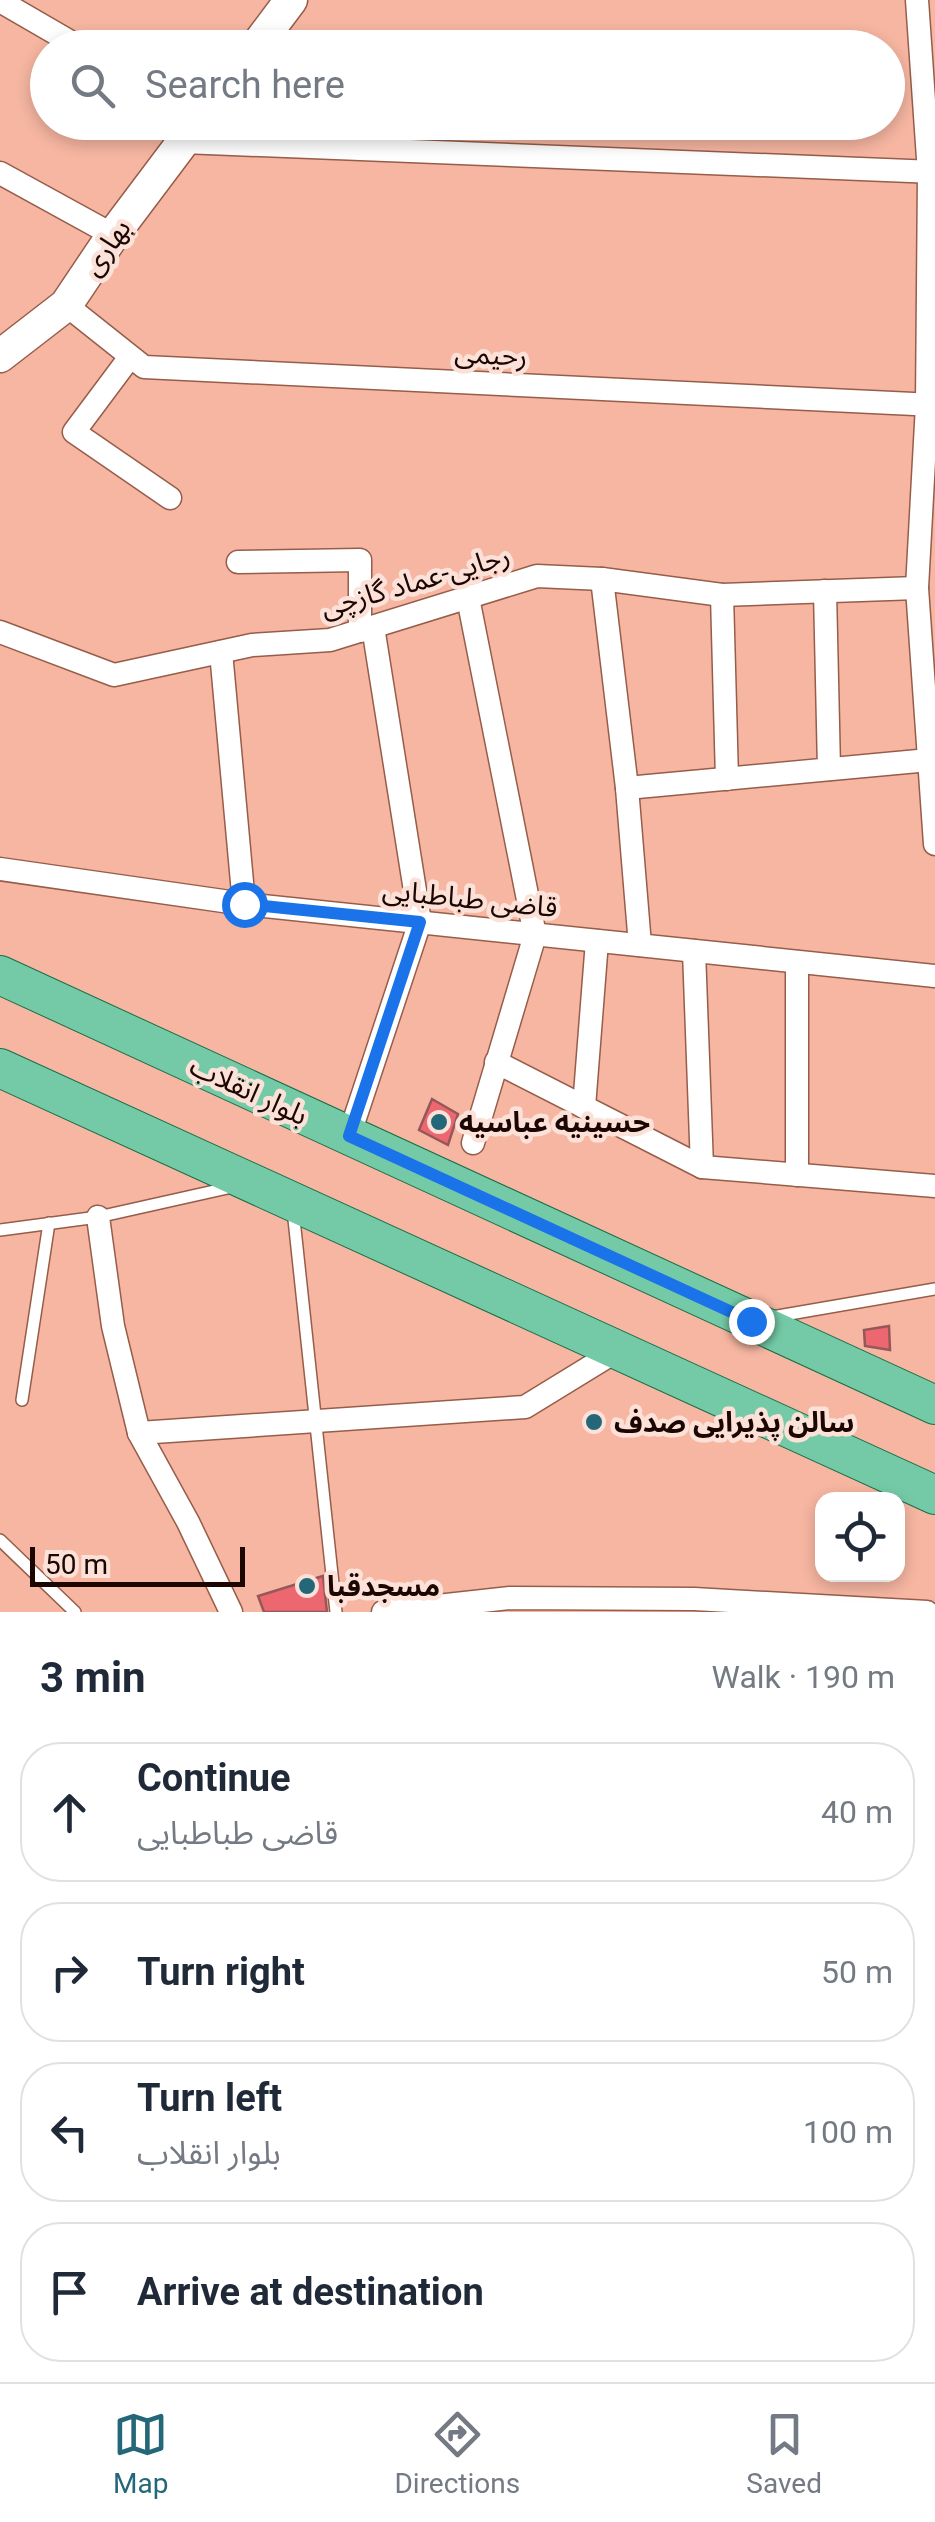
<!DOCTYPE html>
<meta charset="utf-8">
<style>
:root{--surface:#fff;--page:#f2f2f3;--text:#1f2937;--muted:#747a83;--line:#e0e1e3;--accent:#246779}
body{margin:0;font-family:Roboto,"Noto Sans Arabic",sans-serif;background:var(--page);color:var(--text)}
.controls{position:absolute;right:30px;bottom:30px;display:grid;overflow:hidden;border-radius:20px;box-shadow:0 5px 15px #0003}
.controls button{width:90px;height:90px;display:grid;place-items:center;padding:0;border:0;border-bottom:2px solid var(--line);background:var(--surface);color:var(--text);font:50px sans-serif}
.scale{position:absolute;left:30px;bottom:25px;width:215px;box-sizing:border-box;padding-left:10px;border:5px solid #1b0602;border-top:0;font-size:28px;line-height:35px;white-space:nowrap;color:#1b0602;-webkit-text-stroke:8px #fce1d8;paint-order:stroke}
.stop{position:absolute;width:30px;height:30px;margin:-22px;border:8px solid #1a73e8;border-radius:50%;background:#fff}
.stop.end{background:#1a73e8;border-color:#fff;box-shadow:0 2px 10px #0008}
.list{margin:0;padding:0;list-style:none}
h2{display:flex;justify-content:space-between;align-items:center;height:130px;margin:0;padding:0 40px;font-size:42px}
h2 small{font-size:32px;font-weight:400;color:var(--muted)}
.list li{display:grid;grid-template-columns:65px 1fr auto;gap:30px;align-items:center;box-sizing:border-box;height:140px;margin:0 20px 20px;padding:0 20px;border:2px solid var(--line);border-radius:40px}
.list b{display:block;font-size:38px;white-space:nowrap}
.list p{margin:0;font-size:32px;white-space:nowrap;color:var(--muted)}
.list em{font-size:32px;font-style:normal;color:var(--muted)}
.icon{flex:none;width:55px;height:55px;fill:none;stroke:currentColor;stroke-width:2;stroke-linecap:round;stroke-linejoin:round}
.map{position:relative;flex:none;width:935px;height:1612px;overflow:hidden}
.search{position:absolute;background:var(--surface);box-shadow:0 5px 15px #0003;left:30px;right:30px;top:30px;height:110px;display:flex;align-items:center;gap:25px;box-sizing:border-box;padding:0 35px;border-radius:55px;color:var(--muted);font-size:38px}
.sheet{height:770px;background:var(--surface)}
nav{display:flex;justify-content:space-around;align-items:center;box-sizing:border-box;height:140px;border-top:2px solid var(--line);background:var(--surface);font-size:28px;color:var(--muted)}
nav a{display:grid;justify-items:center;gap:5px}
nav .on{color:var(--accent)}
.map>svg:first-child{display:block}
.building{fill:#ec676f;stroke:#955859;stroke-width:2.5}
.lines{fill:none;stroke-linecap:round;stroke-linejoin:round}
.lane-casing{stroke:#965d4a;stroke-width:14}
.street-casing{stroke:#965d4a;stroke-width:25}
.secondary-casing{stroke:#965d4a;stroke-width:35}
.primary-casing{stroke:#196e47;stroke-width:40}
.lane{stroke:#fff;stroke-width:11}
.street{stroke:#fff;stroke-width:22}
.secondary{stroke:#fff;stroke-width:32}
.primary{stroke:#74caa7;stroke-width:38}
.route{stroke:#1a73e8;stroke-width:12}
.poi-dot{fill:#246779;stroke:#fce1d8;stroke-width:4}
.labels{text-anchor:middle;stroke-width:9;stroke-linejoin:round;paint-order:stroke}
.street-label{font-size:28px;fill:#1b0602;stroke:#fce1d8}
.poi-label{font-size:28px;font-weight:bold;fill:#1b0602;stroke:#fce1d8;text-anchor:start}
</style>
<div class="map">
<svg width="935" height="1612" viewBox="0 0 935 1612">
<rect width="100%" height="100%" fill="#f6b6a1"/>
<g class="building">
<path d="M 432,1099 L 458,1114 L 448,1145 L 419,1130 Z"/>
<path d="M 889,1326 L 890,1350 L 865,1346 L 864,1330 Z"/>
<path d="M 323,1576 L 327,1612 L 264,1612 L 258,1596 Z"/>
</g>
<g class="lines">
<defs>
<g id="lane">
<path d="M 293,1210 L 336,1612"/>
<path d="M 0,1230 L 98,1217 L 232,1187"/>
<path d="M 772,1317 L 935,1289"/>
<path d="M 22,1400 L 49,1223"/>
<path d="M 0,1540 L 75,1612"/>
</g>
<g id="street">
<path d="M 917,0 L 929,173 L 927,405 L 917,588 L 935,844"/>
<path d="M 0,1 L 81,48"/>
<path d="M 183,142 L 935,172"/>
<path d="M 0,173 L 113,235"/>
<path d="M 66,305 L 144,367 L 935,405"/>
<path d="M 130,357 L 74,432 L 170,498"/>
<path d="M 238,562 L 360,560 L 360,631"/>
<path d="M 602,579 L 627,788 L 640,945"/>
<path d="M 825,591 L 829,769"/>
<path d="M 722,595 L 727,779"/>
<path d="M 468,598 L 535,935 L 473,1143"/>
<path d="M 0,632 L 114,675 L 252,645 L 330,640 L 537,576 L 602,579 L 722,595 L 917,588"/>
<path d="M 221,652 L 244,904"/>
<path d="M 627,788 L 929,760"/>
<path d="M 0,869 L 244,904 L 935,976"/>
<path d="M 694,951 L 702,1167"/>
<path d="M 496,1062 L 702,1167 L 935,1186"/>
<path d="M 584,1107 L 597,941"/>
<path d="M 349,1136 L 420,922 L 373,627"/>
<path d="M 797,1175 L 797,962"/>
<path d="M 98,1217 L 113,1326 L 139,1433 L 188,1522 L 231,1612"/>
<path d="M 139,1433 L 525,1407 L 618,1350"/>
<path d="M 383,1612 L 510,1598 L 694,1599 L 927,1612"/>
</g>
<g id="secondary">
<path d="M 255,48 L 291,0"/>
<path d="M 0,356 L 66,305 L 113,235 L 198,122"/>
</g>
<g id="primary">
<path d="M 0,975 L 935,1405"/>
<path d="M 0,1068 L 935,1495"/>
</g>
</defs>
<use href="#lane" class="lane-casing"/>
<use href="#street" class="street-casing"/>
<use href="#secondary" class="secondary-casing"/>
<use href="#primary" class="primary-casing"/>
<use href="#lane" class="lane"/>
<use href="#street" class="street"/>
<use href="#secondary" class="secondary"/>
<use href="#primary" class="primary"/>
</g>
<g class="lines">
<path class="route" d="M 244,904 L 420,922 L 349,1136 L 751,1321"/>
</g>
<g class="poi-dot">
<circle cx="439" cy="1122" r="10"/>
<circle cx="594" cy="1422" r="10"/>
<circle cx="307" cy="1586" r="10"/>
</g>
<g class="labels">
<g class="street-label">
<text transform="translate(106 247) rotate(-55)" y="10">بهاری</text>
<text transform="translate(491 354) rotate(3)" y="10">رحیمی</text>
<text transform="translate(415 581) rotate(-16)" y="10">رجایی-عماد گازچی</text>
<text transform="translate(470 898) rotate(6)" y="10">قاضی طباطبایی</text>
<text transform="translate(249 1090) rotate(25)" y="10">بلوار انقلاب</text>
</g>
<g class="poi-label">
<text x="459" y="1132">حسینیه عباسیه</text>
<text x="614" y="1432">سالن پذیرایی صدف</text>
<text x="327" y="1596">مسجدقبا</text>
</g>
</g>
</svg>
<div class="controls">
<button><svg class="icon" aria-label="locate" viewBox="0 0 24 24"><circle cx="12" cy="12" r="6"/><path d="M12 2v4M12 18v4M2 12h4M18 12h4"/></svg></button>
</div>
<div class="scale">50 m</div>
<div class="stop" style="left:244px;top:904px"></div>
<div class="stop end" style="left:751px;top:1321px"></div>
<div class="search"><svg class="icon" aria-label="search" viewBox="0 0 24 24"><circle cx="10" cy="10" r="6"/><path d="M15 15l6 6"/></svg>Search here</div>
</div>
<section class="sheet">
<h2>3 min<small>Walk · 190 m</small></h2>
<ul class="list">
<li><svg class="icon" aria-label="ahead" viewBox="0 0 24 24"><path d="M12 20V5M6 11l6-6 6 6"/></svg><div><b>Continue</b><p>قاضی طباطبایی</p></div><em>40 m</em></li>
<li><svg class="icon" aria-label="right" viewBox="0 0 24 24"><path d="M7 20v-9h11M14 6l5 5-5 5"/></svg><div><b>Turn right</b></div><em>50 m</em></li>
<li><svg class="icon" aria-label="left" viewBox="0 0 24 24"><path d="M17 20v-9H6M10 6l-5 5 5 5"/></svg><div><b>Turn left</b><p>بلوار انقلاب</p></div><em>100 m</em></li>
<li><svg class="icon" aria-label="arrive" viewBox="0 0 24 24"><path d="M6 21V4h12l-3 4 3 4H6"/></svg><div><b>Arrive at destination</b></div></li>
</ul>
</section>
<nav>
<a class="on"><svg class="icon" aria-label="map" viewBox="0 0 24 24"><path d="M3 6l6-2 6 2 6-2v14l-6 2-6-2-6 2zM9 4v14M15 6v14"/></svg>Map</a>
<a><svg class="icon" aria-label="directions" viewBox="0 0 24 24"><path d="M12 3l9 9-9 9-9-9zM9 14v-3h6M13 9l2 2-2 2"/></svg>Directions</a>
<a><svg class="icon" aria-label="saved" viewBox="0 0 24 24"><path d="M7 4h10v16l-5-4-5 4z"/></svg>Saved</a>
</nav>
